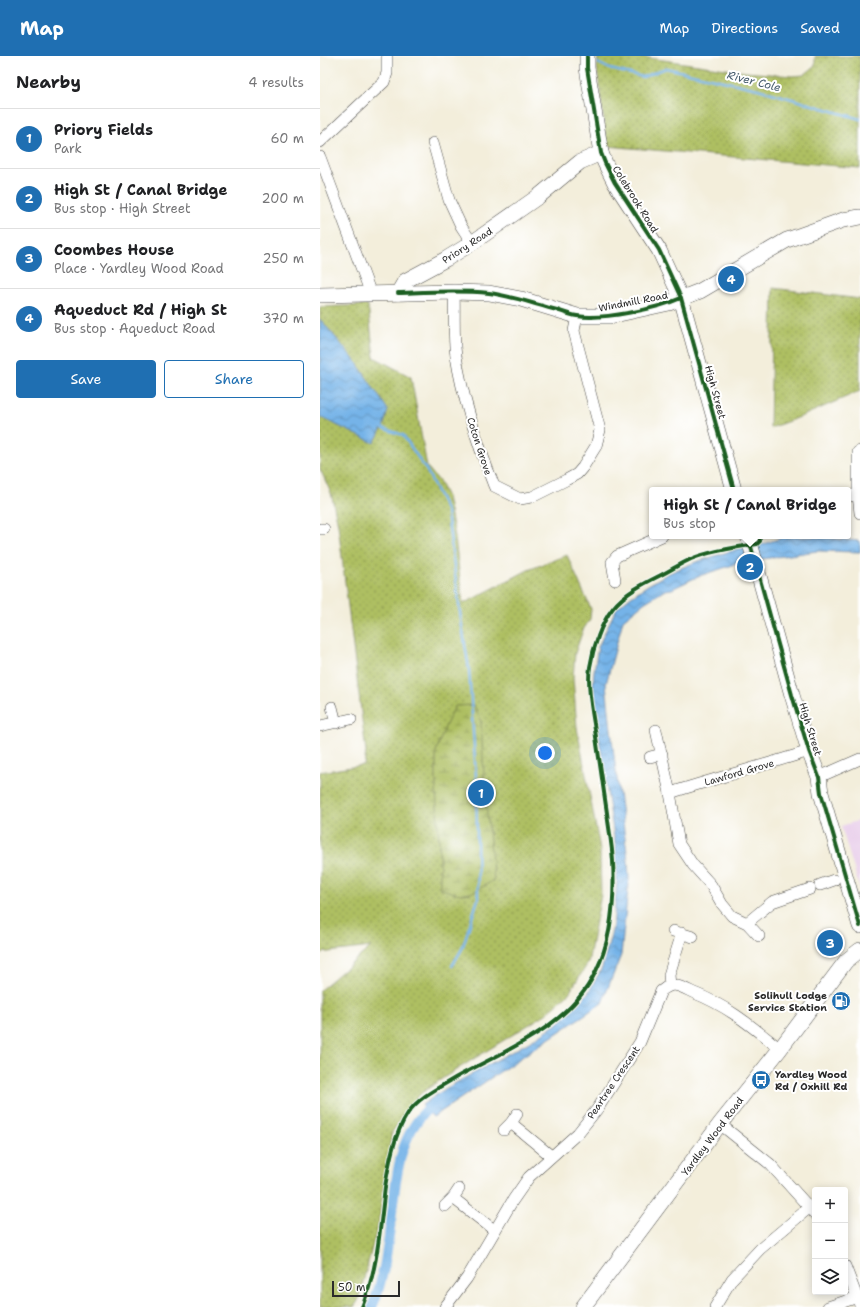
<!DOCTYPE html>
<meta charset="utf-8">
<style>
:root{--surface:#fff;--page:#f2f2f2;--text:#202124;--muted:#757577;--line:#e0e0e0;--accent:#1f6fb2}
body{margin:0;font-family:"Shantell Sans",sans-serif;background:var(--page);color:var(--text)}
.controls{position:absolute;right:12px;bottom:12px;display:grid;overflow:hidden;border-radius:4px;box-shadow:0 2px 10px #0003}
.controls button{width:36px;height:36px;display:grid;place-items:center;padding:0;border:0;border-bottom:1px solid var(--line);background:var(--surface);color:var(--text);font:20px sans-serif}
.scale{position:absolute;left:12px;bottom:10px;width:68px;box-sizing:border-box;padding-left:4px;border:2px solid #2b2b2b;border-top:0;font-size:11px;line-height:14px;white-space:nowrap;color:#2b2b2b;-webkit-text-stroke:3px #fff;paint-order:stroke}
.you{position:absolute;left:225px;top:697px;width:14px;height:14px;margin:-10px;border:3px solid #fff;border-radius:50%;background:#1a73e8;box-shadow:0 0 0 6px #1a73e833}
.badge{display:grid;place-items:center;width:26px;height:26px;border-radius:50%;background:var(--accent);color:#fff;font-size:13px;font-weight:700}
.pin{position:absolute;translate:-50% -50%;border:2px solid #fff;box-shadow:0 1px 4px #0006}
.popup{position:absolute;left:329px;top:431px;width:202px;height:52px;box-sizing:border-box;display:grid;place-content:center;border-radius:4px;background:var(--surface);filter:drop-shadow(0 1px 3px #0005);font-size:13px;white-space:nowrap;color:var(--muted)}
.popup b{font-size:15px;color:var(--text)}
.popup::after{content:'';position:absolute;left:50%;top:100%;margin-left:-8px;border:8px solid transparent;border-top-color:var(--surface)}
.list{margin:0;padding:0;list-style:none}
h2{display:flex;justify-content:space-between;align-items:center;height:52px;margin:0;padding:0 16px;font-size:17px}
h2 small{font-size:13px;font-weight:400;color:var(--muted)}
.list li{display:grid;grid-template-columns:26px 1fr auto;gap:12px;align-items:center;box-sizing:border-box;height:60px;padding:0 16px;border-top:1px solid var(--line)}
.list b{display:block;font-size:15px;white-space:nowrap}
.list p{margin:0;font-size:13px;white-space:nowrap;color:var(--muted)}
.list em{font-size:13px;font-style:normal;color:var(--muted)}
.actions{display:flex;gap:8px;padding:12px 16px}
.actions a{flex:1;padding:9px 0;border:1px solid var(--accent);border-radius:4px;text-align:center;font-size:14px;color:var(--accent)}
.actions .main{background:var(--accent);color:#fff}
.icon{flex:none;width:22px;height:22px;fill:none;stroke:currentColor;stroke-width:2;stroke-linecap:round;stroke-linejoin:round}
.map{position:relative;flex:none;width:540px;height:1251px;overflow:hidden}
header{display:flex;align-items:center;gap:24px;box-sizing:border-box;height:56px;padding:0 20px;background:var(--accent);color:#fff}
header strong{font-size:19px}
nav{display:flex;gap:22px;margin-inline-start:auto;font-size:14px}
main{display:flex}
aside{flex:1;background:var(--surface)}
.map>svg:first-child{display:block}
.built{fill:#ead1ec}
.green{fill:url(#green-dots);stroke:#6c7546}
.wetland{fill:url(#wetland-marsh);stroke:#6c7546}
.water{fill:url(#water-waves);stroke:#506f8a}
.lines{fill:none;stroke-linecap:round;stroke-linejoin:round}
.stream{stroke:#75b3e8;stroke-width:2.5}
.canal{stroke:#75b3e8;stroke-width:10}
.street-casing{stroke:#494845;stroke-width:12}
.secondary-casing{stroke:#494845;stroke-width:16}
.street{stroke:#fff;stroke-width:11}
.secondary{stroke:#fff;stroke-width:15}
.cycleway-casing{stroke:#fff;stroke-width:6}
.cycleway{stroke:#1b5e20;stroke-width:4}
.labels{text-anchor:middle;stroke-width:4;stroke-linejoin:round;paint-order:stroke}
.street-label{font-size:10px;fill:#2b2b2b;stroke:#fff}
.poi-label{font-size:10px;font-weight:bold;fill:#2b2b2b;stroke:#fff;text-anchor:end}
.water-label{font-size:11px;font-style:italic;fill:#455b6d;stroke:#fff}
</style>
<header>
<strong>Map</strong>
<nav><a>Map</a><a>Directions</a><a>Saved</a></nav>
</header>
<main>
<aside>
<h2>Nearby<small>4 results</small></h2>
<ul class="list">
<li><span class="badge">1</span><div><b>Priory Fields</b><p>Park</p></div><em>60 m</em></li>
<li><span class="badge">2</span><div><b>High St / Canal Bridge</b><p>Bus stop · High Street</p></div><em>200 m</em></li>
<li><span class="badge">3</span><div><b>Coombes House</b><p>Place · Yardley Wood Road</p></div><em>250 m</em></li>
<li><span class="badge">4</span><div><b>Aqueduct Rd / High St</b><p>Bus stop · Aqueduct Road</p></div><em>370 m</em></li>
</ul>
<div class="actions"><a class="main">Save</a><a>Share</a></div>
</aside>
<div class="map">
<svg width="540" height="1251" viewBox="0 0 540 1251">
<defs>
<pattern id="green-dots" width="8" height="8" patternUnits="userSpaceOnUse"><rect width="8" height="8" fill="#aebf62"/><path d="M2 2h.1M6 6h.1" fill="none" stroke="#8e9b51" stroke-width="1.8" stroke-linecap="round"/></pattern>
<pattern id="wetland-marsh" width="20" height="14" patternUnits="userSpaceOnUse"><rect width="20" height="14" fill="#aebf62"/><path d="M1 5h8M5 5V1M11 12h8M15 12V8" fill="none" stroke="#8e9b51"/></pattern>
<pattern id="water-waves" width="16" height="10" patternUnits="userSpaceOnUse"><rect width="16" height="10" fill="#75b3e8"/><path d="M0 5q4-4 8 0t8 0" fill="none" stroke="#6092bc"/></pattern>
</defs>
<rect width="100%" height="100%" fill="#fff"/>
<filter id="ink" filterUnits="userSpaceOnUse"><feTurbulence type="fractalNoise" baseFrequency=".025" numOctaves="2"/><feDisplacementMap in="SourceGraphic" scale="8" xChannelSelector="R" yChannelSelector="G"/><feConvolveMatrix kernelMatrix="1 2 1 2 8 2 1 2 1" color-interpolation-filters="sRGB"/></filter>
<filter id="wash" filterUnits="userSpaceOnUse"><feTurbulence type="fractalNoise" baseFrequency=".012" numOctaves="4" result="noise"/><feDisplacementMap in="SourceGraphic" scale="16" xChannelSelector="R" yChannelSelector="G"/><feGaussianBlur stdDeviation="0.9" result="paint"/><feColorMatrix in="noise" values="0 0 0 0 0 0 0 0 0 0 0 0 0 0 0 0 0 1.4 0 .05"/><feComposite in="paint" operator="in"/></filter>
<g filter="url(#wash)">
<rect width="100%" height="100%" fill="#f3eedb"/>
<path class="built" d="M 540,764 L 540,833 L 521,770 Z"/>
<g class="green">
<path d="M 278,0 L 316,0 L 426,16 L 472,20 L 484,19 L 495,10 L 495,0 L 540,0 L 540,112 L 287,90 L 277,12 Z"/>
<path d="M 453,232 L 540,243 L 540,335 L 480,361 L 450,372 Z"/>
<path d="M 48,249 L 54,301 L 91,321 L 107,411 L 119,425 L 127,441 L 134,474 L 143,548 L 208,514 L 247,499 L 271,553 L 270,563 L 263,574 L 255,597 L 253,622 L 257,672 L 280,793 L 281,839 L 268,907 L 249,937 L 226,958 L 123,1022 L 100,1038 L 72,1076 L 59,1165 L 38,1245 L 34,1251 L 0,1251 L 0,934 L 51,891 L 0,897 L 0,716 L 44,709 L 46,696 L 18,469 L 11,437 L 0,413 L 0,251 Z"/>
</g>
<path class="wetland" d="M 154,649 L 161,666 L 165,737 L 174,824 C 150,838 148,843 120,832 L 120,803 L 116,732 L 116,695 L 125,671 L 135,650 Z"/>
<g class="water">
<path d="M 0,263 L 37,307 L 68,354 L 63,372 L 62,372 L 54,387 L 0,361 Z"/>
<path d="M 464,481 L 493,481 L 540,485 L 540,496 L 497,495 L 422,506 L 379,520 L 352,533 L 345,534 L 324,547 L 303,564 L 286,628 L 294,700 L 308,804 L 309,823 L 301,899 L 282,947 L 113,1061 L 102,1049 L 125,1033 L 211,985 L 241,965 L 268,937 L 282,912 L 293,871 L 297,826 L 295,787 L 279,682 L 273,629 L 274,615 L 278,591 L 296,553 L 310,541 L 328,529 L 347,518 L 376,506 L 417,493 L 440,489 Z"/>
</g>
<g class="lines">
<g class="stream">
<path d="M 278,7 L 290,13 L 323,21 L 346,12 L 438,33 L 540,63"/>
<path d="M 62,372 L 83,379 L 107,415 L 127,456 L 141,564 L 149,613 L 156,721 L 158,843 L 142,893 L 132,910"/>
</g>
<path class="canal" d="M 52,1251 C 65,1221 68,1187 72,1156 C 77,1114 80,1073 116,1046"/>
</g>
</g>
<g filter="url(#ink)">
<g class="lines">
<defs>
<g id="street">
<path d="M 0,86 L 64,26 L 67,17 L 67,0"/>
<path d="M 113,87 L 129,144 L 141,170 L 152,187"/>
<path d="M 0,101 L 51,238"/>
<path d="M 134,236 C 135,256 133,281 136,300 C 143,345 158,389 174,430 L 200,443 L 212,441 L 246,424 L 257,418 L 263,411 L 276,390 L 280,374 L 254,275 L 257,260"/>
<path d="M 538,439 L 540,457"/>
<path d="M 528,440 L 538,439 L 538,396 L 540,395"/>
<path d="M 0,473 L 4,473"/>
<path d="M 295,524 L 292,506 L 297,500 L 342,480"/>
<path d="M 12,651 L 16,667"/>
<path d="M 0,670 L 31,663"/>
<path d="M 336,674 L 350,737 C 396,722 443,710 489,695"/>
<path d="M 330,701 L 342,698"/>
<path d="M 499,721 L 540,703"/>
<path d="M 350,737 L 359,788 L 373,809 L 391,829 L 402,848 L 412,860 L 427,867 L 439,880"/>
<path d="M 500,829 L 514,824"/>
<path d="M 427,867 L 452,846 L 490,833"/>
<path d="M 353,875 L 373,881"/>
<path d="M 350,929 L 349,919 L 362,877"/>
<path d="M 191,1067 L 231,1100"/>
<path d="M 400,1068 L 450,1108 L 495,1158"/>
<path d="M 184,1074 L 191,1067 L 197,1058"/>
<path d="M 133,1142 L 174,1174"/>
<path d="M 125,1150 L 133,1142 L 139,1133"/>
<path d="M 525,1210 L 540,1249"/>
<path d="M 125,1251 L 147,1222 L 193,1144 L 209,1121 L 258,1077 L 278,1052 L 320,986 L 341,935 C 344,933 347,930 352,929 C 359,929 366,933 372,936 C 408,950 430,969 460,993"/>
<path d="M 395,1251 L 412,1223 L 440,1193 L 490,1151"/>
<path d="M 508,1251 L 538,1241"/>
</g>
<g id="secondary">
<path d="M 267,0 L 267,12 L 281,97 L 285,107 L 295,127 L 339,194 L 361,242 L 414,434"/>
<path d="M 78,237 L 85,225 L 126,203 L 152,187 L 219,140 L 260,106 L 281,97"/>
<path d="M 0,239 L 134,236 L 169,237 L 201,243 L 257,260 L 290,260 L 349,247 L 380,235 L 467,184 L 523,164 L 540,161"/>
<path d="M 428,480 L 472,639 L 489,695 L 499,721 L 501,737 L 540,870"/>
<path d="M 263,1251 L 400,1068 L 460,993 L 526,905 L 540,894"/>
</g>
</defs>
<use href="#street" class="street-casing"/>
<use href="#secondary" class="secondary-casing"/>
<use href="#street" class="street"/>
<use href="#secondary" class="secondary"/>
<defs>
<g id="cycleway">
<path d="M 267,0 L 267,12 L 281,97 L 285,107 L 295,127 L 339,194 L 361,242 L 414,434"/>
<path d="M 78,237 C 108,236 139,234 169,237 C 192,240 214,248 237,254 C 243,256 250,259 257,260 C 283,264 337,253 361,242"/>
<path d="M 428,480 L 472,639 L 489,695 L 499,721 L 501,737 L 540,870"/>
<path d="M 42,1251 C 58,1213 60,1171 65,1131 C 69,1107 74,1078 88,1057 C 99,1041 118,1032 135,1022 C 185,994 250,971 276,915 C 292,882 295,842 293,805 C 292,789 289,773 287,757 C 283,729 279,702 275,674 C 272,655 267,630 270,611 C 273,592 281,567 293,552 C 305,537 323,528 341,519 C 351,514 360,508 371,503 C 390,495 416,491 437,488 L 440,485 L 439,480"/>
</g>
</defs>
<use href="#cycleway" class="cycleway-casing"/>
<use href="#cycleway" class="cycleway"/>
</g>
</g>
<defs>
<symbol id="fuel-disc" viewBox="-11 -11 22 22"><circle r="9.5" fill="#1f6fb2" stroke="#fff"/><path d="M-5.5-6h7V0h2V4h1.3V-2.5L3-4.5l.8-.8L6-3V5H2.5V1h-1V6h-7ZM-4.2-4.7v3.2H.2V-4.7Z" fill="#fff"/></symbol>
<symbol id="bus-disc" viewBox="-11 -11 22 22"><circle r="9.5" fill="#1f6fb2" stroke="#fff"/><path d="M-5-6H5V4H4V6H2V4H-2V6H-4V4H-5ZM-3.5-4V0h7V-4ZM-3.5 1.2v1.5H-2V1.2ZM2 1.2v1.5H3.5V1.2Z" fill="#fff"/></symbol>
</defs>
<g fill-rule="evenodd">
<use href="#fuel-disc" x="510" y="934" width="22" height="22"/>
<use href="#bus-disc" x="430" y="1013" width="22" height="22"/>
</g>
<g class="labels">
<g class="street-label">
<text transform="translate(316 143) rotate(58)" y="4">Colebrook Road</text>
<text transform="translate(147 189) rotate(-33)" y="4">Priory Road</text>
<text transform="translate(313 245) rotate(-11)" y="4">Windmill Road</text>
<text transform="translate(396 336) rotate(75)" y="4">High Street</text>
<text transform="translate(160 390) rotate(72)" y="4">Coton Grove</text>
<text transform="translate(491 673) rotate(73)" y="4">High Street</text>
<text transform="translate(419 716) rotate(-16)" y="4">Lawford Grove</text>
<text transform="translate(293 1026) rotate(-56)" y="4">Peartree Crescent</text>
<text transform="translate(392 1080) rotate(-53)" y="4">Yardley Wood Road</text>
</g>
<g class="poi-label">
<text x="507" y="943">Solihull Lodge<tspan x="507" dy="12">Service Station</tspan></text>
<text x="455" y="1022" text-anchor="start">Yardley Wood<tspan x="455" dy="12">Rd / Oxhill Rd</tspan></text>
</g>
<g class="water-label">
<text transform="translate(434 25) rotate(14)" y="4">River Cole</text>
</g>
</g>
</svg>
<div class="controls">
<button>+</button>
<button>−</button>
<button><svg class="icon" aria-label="layers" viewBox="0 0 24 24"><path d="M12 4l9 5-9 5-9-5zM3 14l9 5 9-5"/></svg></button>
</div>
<div class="scale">50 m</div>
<div class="you"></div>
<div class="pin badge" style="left:161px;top:737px">1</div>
<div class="pin badge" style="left:430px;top:511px">2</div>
<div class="popup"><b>High St / Canal Bridge</b>Bus stop</div>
<div class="pin badge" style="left:510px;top:887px">3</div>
<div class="pin badge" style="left:411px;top:223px">4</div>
</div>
</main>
